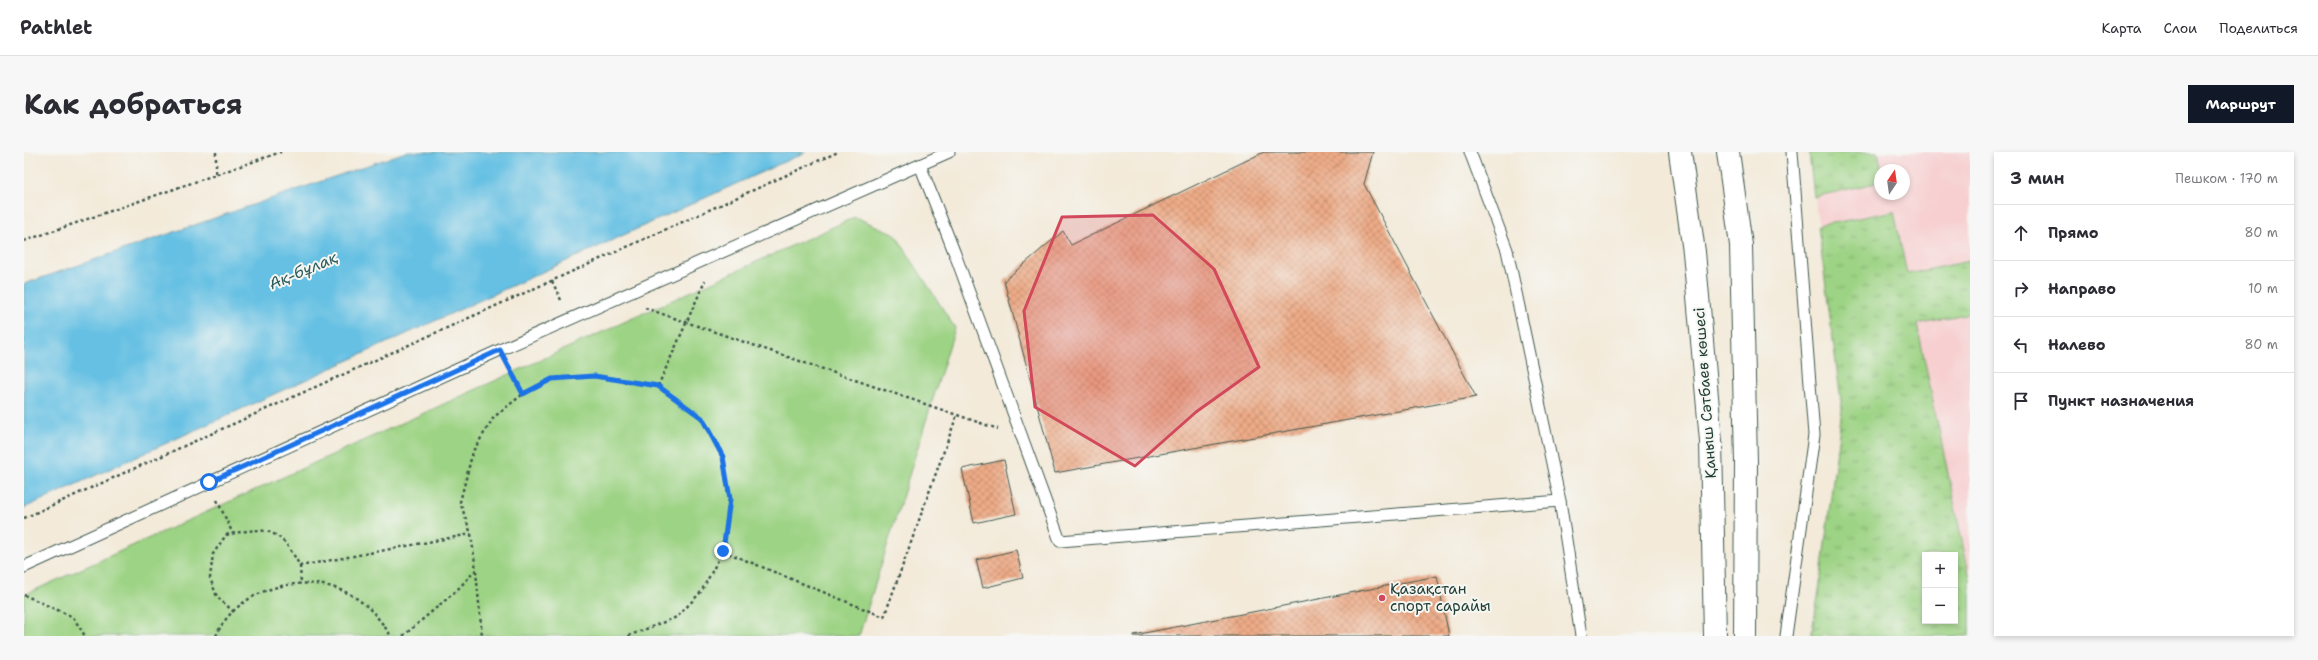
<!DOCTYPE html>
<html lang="ru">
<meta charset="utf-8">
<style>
:root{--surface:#fff;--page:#f7f7f7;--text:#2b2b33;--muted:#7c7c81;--line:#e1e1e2;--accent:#111827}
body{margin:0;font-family:"Shantell Sans",sans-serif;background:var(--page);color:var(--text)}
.controls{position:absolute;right:12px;bottom:12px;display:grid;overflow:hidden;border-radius:0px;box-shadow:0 2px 6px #0003}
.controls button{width:36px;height:36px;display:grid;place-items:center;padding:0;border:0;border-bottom:1px solid var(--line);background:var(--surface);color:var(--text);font:20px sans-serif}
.compass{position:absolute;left:1850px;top:12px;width:36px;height:36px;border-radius:50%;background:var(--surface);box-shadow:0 2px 6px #0003;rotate:13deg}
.stop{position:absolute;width:12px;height:12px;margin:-9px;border:3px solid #1a73e8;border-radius:50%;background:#fff}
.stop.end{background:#1a73e8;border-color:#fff;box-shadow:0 1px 4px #0008}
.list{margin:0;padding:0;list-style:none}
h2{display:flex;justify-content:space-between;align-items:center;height:52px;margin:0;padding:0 16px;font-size:17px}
h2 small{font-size:13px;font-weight:400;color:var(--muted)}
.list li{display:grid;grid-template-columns:26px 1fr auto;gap:12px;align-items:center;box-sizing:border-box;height:56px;padding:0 16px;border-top:1px solid var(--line)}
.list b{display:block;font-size:15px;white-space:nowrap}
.list em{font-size:13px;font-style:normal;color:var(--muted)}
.icon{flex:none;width:22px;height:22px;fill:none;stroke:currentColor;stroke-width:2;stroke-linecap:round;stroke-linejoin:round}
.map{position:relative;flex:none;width:1946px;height:484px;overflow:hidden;border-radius:0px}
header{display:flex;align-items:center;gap:24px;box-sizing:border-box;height:56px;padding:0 20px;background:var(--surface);border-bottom:1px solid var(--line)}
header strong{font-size:19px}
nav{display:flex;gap:22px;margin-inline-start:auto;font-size:14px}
.intro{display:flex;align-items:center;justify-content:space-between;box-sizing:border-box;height:96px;padding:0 24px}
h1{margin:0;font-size:28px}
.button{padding:10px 18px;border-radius:0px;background:var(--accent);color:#fff;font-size:14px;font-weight:700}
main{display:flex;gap:24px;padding:0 24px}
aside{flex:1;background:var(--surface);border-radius:0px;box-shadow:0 2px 6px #0003}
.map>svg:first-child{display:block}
.built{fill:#f7cfd0;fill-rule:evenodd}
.grass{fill:url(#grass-tufts);stroke:#5e885c;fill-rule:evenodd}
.park{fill:#9dd384;stroke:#5e885c}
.water{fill:#65c0e3;stroke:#427e8c}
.building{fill:url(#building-cross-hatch)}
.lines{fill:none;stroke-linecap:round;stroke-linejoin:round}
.lane-casing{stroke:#3f574d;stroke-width:13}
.secondary-casing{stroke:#3f574d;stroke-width:24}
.path{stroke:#3f574d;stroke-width:2.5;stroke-dasharray:3 3;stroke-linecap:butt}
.lane{stroke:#fff;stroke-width:11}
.secondary{stroke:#fff;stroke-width:22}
.route{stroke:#1a73e8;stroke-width:5}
.marked{fill:#d1495b;fill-opacity:0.2;stroke:#d1495b;stroke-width:3;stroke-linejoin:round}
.poi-dot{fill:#d1495b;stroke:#f6f6f2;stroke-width:1.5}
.labels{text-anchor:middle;stroke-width:4;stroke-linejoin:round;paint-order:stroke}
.street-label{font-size:15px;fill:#1f3d34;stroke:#f6f6f2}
.poi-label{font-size:15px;fill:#1f3d34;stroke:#f6f6f2;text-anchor:start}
.water-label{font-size:16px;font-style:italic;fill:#305e60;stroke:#f6f6f2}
</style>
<header>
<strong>Pathlet</strong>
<nav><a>Карта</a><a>Слои</a><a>Поделиться</a></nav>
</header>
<div class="intro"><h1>Как добраться</h1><a class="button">Маршрут</a></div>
<main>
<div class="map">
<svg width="1946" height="484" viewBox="0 0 1946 484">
<defs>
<pattern id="grass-tufts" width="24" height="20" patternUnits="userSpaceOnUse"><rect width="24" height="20" fill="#9dd384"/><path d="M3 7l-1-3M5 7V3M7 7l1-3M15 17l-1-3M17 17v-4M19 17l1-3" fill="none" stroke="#7fac6d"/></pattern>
<pattern id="building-cross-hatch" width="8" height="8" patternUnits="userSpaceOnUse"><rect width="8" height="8" fill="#eeab87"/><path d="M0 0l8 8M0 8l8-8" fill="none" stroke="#c08c6f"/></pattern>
</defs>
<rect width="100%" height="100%" fill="#f6f6f2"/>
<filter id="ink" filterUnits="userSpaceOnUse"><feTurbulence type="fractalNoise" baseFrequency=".025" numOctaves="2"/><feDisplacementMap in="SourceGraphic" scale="8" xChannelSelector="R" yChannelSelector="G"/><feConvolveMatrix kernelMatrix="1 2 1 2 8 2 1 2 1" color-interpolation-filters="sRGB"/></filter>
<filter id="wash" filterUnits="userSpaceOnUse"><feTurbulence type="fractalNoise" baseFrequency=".012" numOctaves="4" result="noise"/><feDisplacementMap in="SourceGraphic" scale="16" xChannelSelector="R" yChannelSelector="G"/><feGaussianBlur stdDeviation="0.9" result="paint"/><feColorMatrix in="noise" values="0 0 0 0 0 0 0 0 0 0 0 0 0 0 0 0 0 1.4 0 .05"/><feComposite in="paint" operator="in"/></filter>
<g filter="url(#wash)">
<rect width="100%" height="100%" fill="#f3ead9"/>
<path class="built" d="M 1785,0 L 1946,0 L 1946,484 L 1787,484 L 1795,439 L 1818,257 ZM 1856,18 L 1880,18 L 1880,42 L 1856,42 ZM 1901,403 L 1931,403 L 1931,469 L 1901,469 Z"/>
<g class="grass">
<path d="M 1785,0 L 1854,0 L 1858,18 L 1856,18 L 1856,30 L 1790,45 Z"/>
<path d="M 1870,59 L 1883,122 L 1946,109 L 1946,161 L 1893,172 L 1946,427 L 1946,484 L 1787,484 L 1795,439 L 1818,257 L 1794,74 ZM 1901,403 L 1931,403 L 1931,469 L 1901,469 Z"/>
</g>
<path class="park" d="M 831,65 L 871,82 L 931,176 L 835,484 L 0,484 L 0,443 Z"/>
<path class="water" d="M 382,0 L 782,0 L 0,356 L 0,132 Z"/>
<g id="blocks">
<g class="building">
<path d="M 1240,0 L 1349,0 L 1340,32 L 1452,245 L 1031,321 L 980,129 L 1039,79 L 1047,93 Z"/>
<path d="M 980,308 L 992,362 L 950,371 L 938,317 Z"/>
<path d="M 992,398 L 999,426 L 959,436 L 952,408 Z"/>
<path d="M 1413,424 L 1425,484 L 1110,484 L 1110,483 Z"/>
</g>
</g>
</g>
<g filter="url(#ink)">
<use href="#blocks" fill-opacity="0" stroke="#3f574d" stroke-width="1"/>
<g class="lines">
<defs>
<g id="lane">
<path d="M 1446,0 L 1483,98 L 1536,349 L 1557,484"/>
<path d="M 896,13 L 931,102 L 1036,389 L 1536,349"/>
<path d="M 0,415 L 476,198 L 925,0"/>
<path d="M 1762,484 L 1790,283 L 1768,0"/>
</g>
<g id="secondary">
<path d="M 1656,0 L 1670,100 L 1687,289 L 1691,484"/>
<path d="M 1704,0 L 1717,93 L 1722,310 L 1721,484"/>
</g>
</defs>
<use href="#lane" class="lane-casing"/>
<use href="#secondary" class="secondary-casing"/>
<g class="path">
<path d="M 192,0 L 192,22"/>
<path d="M 0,89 L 257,0"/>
<path d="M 528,129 L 538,150"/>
<path d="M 621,156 L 974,277"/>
<path d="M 485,214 L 499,242"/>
<path d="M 634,234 L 681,129"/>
<path d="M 193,348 L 209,382"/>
<path d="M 0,366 L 814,0"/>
<path d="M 699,399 L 860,465 L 933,263"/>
<path d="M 276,414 L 277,431"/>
<path d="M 452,419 L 458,484"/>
<path d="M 0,443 L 49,465 L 61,484"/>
<path d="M 210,460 L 193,445 L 186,426 L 189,402 L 202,383 C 243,374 255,375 276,414 L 447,382"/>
<path d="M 192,484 C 213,434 288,416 332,446 C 347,456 357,469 367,484"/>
<path d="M 379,484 L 431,440 L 452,418 L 447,382 L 436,350 L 449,299 L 470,265 L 499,242 L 528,227 L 570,224 L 634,234 L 678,266 L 699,305 L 706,347 L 699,399 L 677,440 L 653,465 L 604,484"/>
</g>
<use href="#lane" class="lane"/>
<use href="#secondary" class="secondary"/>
</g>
</g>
<g class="lines" filter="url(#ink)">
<path class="route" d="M 185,330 L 476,198 L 499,242 L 528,227 L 570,224 L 634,234 L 678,266 L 699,305 L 706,347 L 699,399"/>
</g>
<path class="marked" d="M 1129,63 L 1190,117 L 1235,215 L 1172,260 L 1111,314 L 1011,255 L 1000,159 L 1038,65 Z"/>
<circle class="poi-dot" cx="1358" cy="446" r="4"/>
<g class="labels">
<g class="street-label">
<text transform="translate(1681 241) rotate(-94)" y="5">Қаныш Сәтбаев көшесі</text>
</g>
<g class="poi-label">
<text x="1366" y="442">Қазақстан<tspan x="1366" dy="17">спорт сарайы</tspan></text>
</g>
<g class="water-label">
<text transform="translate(279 118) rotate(-23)" y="6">Ақ-бұлақ</text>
</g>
</g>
</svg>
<div class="controls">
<button>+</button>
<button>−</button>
</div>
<svg class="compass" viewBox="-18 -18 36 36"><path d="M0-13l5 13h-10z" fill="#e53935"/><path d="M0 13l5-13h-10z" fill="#7c7c81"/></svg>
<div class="stop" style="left:185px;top:330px"></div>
<div class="stop end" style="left:699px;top:399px"></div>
</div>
<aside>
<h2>3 мин<small>Пешком · 170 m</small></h2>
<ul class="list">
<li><svg class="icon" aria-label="ahead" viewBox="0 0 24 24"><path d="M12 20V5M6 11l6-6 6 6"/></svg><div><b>Прямо</b></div><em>80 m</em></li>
<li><svg class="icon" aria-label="right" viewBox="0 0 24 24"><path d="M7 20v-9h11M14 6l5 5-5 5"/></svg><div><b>Направо</b></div><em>10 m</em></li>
<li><svg class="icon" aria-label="left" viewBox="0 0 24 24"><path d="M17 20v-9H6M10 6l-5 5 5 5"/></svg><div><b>Налево</b></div><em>80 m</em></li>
<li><svg class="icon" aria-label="arrive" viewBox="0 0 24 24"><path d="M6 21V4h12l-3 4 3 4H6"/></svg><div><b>Пункт назначения</b></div></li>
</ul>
</aside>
</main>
